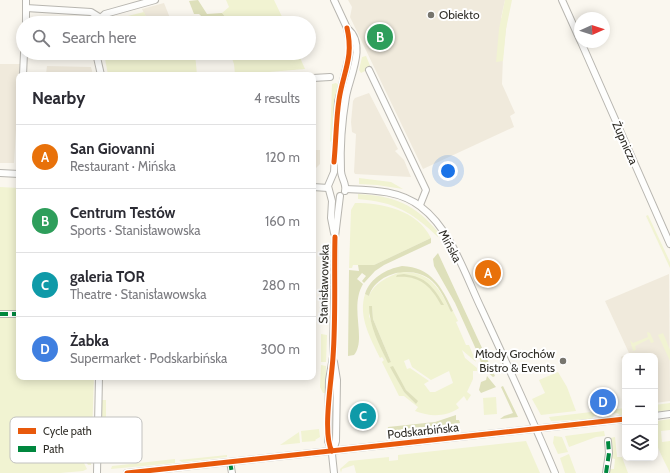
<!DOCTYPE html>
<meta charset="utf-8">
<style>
:root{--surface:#fff;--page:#f2f2f3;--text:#2b2b33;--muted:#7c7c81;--line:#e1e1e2;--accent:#111827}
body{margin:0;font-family:Cabin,sans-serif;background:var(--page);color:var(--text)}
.controls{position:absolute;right:12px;bottom:12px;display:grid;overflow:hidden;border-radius:8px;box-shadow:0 2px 10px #0003}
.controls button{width:36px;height:36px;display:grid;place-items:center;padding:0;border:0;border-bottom:1px solid var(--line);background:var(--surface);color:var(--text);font:20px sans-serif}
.compass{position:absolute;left:574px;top:12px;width:36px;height:36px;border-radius:50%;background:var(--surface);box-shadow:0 2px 10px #0003;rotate:87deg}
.you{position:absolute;left:448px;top:171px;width:14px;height:14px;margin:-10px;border:3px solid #fff;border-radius:50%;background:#1a73e8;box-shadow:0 0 0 6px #1a73e833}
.badge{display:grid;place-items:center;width:26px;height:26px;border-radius:50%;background:var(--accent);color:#fff;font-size:13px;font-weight:700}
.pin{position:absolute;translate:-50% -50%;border:2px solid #fff;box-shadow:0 1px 4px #0006}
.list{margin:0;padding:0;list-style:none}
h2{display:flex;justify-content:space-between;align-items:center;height:52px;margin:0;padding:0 16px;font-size:17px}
h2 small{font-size:13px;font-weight:400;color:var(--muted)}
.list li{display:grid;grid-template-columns:26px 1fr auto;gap:12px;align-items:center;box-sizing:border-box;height:64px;padding:0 16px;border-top:1px solid var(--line)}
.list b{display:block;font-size:15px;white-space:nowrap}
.list p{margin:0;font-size:13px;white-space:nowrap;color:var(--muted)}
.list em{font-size:13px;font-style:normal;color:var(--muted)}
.icon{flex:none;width:22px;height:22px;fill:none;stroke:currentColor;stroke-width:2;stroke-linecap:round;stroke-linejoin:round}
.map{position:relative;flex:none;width:670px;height:473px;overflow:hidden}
.search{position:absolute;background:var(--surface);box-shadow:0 2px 10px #0003;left:16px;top:16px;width:300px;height:44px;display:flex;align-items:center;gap:10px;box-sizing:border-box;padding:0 14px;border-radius:22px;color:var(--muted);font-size:15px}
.panel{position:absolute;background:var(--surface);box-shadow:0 2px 10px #0003;left:16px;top:72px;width:300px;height:308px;border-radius:8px}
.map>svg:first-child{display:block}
.built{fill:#f0eadc}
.green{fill:#f1f3d2;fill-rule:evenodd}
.forest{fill:#dee0bb}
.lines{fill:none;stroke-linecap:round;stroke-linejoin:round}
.minor-casing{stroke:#b8b6b0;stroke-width:8}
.minor{stroke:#fefefd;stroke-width:6}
.quiet{stroke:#00873e;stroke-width:4;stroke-dasharray:8 4;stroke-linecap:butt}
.cycleway-casing{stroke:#fff;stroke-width:8}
.cycleway{stroke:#e8590c;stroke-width:5}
.poi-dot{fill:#77756e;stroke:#fff;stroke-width:1.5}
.labels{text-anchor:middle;stroke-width:4;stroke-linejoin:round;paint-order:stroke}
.poi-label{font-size:12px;fill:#312f29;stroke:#fff;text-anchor:start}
.street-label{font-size:12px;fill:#312f29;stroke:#fff}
.key{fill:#fff;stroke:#c1c1bf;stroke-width:1}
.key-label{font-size:11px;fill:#312f29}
</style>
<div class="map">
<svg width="670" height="473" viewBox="0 0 670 473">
<rect width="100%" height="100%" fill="#faf7ef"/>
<g class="built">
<path d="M 348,0 L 505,0 L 501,18 L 507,20 L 503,56 L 502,84 L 515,113 L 510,116 L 514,127 L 423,169 L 350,17 L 352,7 Z"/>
<path d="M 164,3 L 172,23 L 149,23 L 142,9 Z"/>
<path d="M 0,64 L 20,64 L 14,163 L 0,163 Z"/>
<path d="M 47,66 L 91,67 L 93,75 L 35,75 L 46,74 Z"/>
<path d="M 369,93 L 398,149 L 395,151 L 404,160 L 411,177 L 355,174 L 354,172 L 356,134 L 352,132 L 351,122 L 353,101 L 355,98 Z"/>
<path d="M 313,150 L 320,150 L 320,164 L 313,171 Z"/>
<path d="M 669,274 L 670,401 L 655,403 L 655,356 L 625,356 L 625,368 L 621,357 L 629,353 L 605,301 Z"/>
</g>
<g class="green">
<path d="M 226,0 L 274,0 L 285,23 L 230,23 L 222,13 L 229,7 Z"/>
<path d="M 505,0 L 512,0 L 506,29 L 503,61 L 496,62 L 499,29 Z"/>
<path d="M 144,12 L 149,23 L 103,23 L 103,22 Z"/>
<path d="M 104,53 L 195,53 L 197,75 L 108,75 Z"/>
<path d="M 230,53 L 298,53 L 305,69 L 235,75 L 234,64 Z"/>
<path d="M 366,56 L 371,68 L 361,73 L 359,70 L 362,57 Z"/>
<path d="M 336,83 L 339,85 L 333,140 L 330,142 L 332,84 Z"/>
<path d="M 359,178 L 391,182 L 403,189 L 377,185 L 359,184 Z"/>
<path d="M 0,187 L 19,188 L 19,377 L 94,377 L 91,465 L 88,465 L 84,458 L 82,459 L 87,469 L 83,471 L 60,473 L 0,473 Z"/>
<path d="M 358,194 C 394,196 415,204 438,232 L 438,237 C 412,212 395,202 358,199 Z"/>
<path d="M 355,203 C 383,203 417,210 431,238 L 374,265 L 353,265 L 352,268 L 349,268 L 351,210 Z"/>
<path d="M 648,215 L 670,262 L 670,268 L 646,216 Z"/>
<path d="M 400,272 C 430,271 439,287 451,312 L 453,311 L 458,321 L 456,322 L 466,345 L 469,345 L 476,362 L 462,350 L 465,358 L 477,368 L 477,371 L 473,371 L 473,379 L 467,392 L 471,395 L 467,401 L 464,396 L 456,404 L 459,408 C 446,417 430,417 415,411 L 418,407 L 404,396 L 399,396 L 382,362 L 384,360 L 382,357 L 380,358 C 370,337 358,317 365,294 L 369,296 C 374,283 388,277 400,272 ZM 372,306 L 373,319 L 391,362 L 386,359 L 369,316 ZM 409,359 L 412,367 L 431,380 L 449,371 L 453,383 L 435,392 L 430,392 L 424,384 L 429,381 L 410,368 L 407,369 L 404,361 ZM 391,367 L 406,390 L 417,401 L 416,404 L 404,392 Z"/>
<path d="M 647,332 L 650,333 L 654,342 L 651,343 L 649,339 L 635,346 L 636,350 L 633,351 L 630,340 L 633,343 L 648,337 Z"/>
<path d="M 663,333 L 670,350 L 670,361 L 658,335 Z"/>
<path d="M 321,334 L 327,335 L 326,362 L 321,362 Z"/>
<path d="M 321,365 L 326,366 L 326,393 L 323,393 L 320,387 Z"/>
<path d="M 558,372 L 567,387 L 576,411 L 541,415 L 532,399 L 545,393 L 539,380 Z"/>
<path d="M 496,397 L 497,414 L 484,415 L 483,398 Z"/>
<path d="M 102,400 L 106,400 L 106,430 L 101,430 Z"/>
<path d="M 670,403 L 670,410 L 655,412 L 655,405 Z"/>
<path d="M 625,408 L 625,413 L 621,416 L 617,413 L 594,416 L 592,419 L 551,421 L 549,417 Z"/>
<path d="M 670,419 L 670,430 L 661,431 L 662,442 L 670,441 L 670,473 C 664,459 648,435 657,421 Z"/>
<path d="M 319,429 L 320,437 L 315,440 L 316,441 L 302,442 L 301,431 Z"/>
<path d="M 604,431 L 605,436 L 596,437 L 569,447 L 565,436 Z"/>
<path d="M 101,432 L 105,432 L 104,462 L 100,464 Z"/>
<path d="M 299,432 L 300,443 L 280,445 Z"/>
<path d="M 554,436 L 562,437 L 568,452 L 558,454 L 553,443 Z"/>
<path d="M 615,437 L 617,457 L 622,457 L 628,473 L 608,473 L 609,469 L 614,469 L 615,459 L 611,458 L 610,438 Z"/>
<path d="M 526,441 L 540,473 L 356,473 L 354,465 L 342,469 L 341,473 L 340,469 L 349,461 L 389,457 L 389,461 L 398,460 L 398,455 Z"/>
<path d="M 569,454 L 576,473 L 565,473 L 560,458 Z"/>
<path d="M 227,455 L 227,457 L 182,462 L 179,460 Z"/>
<path d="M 175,459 L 175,463 L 111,469 L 112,466 Z"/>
</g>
<g class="forest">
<path d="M 198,0 L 207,14 L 222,13 L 230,23 L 209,23 L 199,14 L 194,14 L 189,1 Z"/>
<path d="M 431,238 L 431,243 L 384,265 L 375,271 L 364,283 L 362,281 L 366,276 L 362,273 L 357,279 L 363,284 C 349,308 367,339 354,355 L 348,356 L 349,270 L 359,271 L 358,265 L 374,265 Z"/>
<path d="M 438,253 L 495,376 L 493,377 L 482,367 L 479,356 L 455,303 L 434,266 L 433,259 Z"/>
<path d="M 402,266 C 431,267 442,287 453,311 L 451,312 C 446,302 441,289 432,281 C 414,265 377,271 369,296 L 365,294 C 370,278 386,269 402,266 Z"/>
<path d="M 404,274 C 426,277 433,286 444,305 L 441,305 C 431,286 419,275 396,277 L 397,275 Z"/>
<path d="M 369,306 L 372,306 L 373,319 L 391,362 L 388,363 C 380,346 369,326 369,306 Z"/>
<path d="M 393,366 L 406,390 L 418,401 L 416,404 L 404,392 L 390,367 Z"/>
<path d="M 487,376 L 496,387 L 481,393 L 479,390 L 481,382 L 486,380 Z"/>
<path d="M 503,386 L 518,417 L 500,419 L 504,416 L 513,413 L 501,387 Z"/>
<path d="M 456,415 L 456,420 L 459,420 L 460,423 L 387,431 L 388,427 L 435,422 Z"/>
</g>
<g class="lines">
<defs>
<g id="minor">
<path d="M 334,0 L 347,28 L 351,48 L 338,102 L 334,172 L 328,186 L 332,201 L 331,218 L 334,233"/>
<path d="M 562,0 L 580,40"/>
<path d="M 26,8 L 91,12 L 99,17"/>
<path d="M 26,23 L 26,0"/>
<path d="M 95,23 L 105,14 L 155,0"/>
<path d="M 581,42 L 670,244"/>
<path d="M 96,53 L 101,75"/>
<path d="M 369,70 L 426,190 L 420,205"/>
<path d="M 23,75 L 24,53"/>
<path d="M 313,78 L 330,77"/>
<path d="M 0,173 L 19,174"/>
<path d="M 313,187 L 328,188"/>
<path d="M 346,189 C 371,190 400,190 421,207 C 451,229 466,277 482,310 C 507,364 532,418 555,473"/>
<path d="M 345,191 C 347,184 341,178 341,171 C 340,147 342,120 346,97 C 349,78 367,45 348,29"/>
<path d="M 0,314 L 19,314"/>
<path d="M 334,362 L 337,380 L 336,441 L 332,454 L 334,473"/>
<path d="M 655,416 L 670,414"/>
<path d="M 332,451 L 328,441 L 329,380 L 333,357 L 335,237 L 340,196"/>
<path d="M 230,462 L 232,473"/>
<path d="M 97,473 L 99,377"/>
<path d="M 127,473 L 625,419"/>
<path d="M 606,473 L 609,453 L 608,441"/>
</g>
</defs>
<use href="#minor" class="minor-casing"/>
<use href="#minor" class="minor"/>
<g class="quiet">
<path d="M 0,314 L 19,314"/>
<path d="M 230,462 L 232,473"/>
<path d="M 606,473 L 609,453 L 608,441"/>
</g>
<defs>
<g id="cycleway">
<path d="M 334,162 C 336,141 336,120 339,100 C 343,72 354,58 347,28"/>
<path d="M 332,451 C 322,435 332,377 333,357 C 336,317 334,276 335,237"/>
<path d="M 127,473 L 625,419"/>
</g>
</defs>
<use href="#cycleway" class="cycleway-casing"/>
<use href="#cycleway" class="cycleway"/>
</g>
<g class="poi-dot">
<circle cx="431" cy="15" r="4"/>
<circle cx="563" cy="361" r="4"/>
</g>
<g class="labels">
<g class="poi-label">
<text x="439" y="19">Obiekto</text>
<text x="555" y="358" text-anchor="end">Młody Grochów<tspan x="555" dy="14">Bistro &amp; Events</tspan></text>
</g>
<g class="street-label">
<text transform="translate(625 143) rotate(66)" y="4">Żupnicza</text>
<text transform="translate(450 246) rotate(62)" y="4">Mińska</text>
<text transform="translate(324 284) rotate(-89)" y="4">Stanisławowska</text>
<text transform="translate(423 431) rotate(-6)" y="4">Podskarbińska</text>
</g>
</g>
<rect x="10" y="417" width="132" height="46" rx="6" class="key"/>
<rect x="18" y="428" width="18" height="6" fill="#e8590c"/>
<rect x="18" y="446" width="18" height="6" fill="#00873e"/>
<g class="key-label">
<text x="43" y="435">Cycle path</text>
<text x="43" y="453">Path</text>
</g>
</svg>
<div class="controls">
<button>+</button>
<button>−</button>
<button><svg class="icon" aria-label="layers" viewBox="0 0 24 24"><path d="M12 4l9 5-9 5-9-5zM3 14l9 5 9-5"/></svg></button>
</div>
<svg class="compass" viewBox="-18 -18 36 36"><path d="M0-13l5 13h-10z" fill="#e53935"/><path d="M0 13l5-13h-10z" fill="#7c7c81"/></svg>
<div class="you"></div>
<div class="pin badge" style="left:488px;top:273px;background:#e8710a">A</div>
<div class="pin badge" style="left:380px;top:37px;background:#2e9e5b">B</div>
<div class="pin badge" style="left:363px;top:416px;background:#0f9aa8">C</div>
<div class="pin badge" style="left:603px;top:402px;background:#3f7fe0">D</div>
<div class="search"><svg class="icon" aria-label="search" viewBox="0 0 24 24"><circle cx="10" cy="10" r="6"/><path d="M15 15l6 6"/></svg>Search here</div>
<section class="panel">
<h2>Nearby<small>4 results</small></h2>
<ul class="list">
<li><span class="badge" style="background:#e8710a">A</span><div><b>San Giovanni</b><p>Restaurant · Mińska</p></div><em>120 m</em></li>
<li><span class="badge" style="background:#2e9e5b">B</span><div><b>Centrum Testów</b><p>Sports · Stanisławowska</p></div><em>160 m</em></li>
<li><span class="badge" style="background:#0f9aa8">C</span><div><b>galeria TOR</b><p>Theatre · Stanisławowska</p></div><em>280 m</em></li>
<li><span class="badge" style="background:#3f7fe0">D</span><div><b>Żabka</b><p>Supermarket · Podskarbińska</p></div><em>300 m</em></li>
</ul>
</section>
</div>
